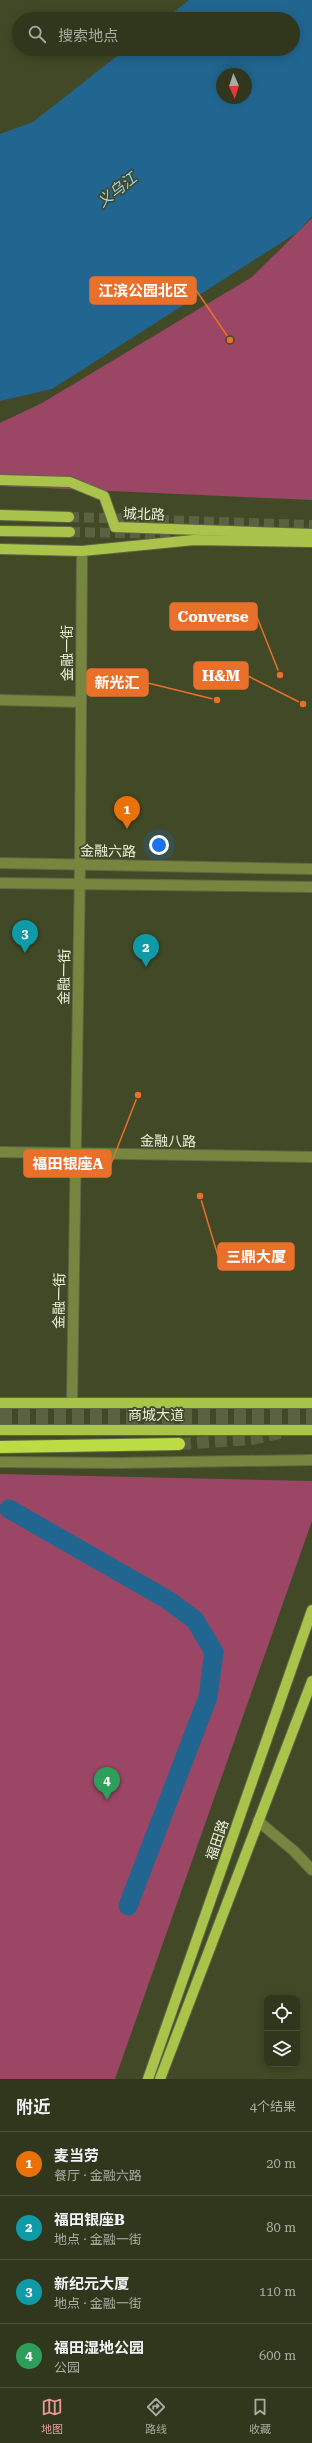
<!DOCTYPE html>
<html lang="zh">
<meta charset="utf-8">
<style>
:root{--surface:#31371c;--page:#393f25;--text:#f1f3f6;--muted:#a8aca3;--line:#4c513b;--accent:#e69b98}
body{margin:0;font-family:"Roboto Serif","Noto Sans SC",serif;background:var(--page);color:var(--text)}
.controls{position:absolute;right:12px;bottom:12px;display:grid;overflow:hidden;border-radius:8px;box-shadow:0 2px 10px #0003}
.controls button{width:36px;height:36px;display:grid;place-items:center;padding:0;border:0;border-bottom:1px solid var(--line);background:var(--surface);color:var(--text);font:20px sans-serif}
.compass{position:absolute;left:216px;top:68px;width:36px;height:36px;border-radius:50%;background:var(--surface);box-shadow:0 2px 10px #0003;rotate:177deg}
.you{position:absolute;left:159px;top:845px;width:14px;height:14px;margin:-10px;border:3px solid #fff;border-radius:50%;background:#1a73e8;box-shadow:0 0 0 6px #1a73e833}
.badge{display:grid;place-items:center;width:26px;height:26px;border-radius:50%;background:var(--accent);color:#fff;font-size:13px;font-weight:700}
.pin{position:absolute;translate:-50% -33px;filter:drop-shadow(0 1px 2px #0008)}
.pin::after{content:'';position:absolute;top:21px;width:14px;height:12px;background:inherit;clip-path:polygon(0 0,100% 0,50% 100%)}
.list{margin:0;padding:0;list-style:none}
h2{display:flex;justify-content:space-between;align-items:center;height:52px;margin:0;padding:0 16px;font-size:17px}
h2 small{font-size:13px;font-weight:400;color:var(--muted)}
.list li{display:grid;grid-template-columns:26px 1fr auto;gap:12px;align-items:center;box-sizing:border-box;height:64px;padding:0 16px;border-top:1px solid var(--line)}
.list b{display:block;font-size:15px;white-space:nowrap}
.list p{margin:0;font-size:13px;white-space:nowrap;color:var(--muted)}
.list em{font-size:13px;font-style:normal;color:var(--muted)}
.icon{flex:none;width:22px;height:22px;fill:none;stroke:currentColor;stroke-width:2;stroke-linecap:round;stroke-linejoin:round}
.map{position:relative;flex:none;width:312px;height:2079px;overflow:hidden}
.search{position:absolute;background:var(--surface);box-shadow:0 2px 10px #0003;left:12px;right:12px;top:12px;height:44px;display:flex;align-items:center;gap:10px;box-sizing:border-box;padding:0 14px;border-radius:22px;color:var(--muted);font-size:15px}
.sheet{height:308px;background:var(--surface)}
nav{display:flex;justify-content:space-around;align-items:center;box-sizing:border-box;height:56px;border-top:1px solid var(--line);background:var(--surface);font-size:11px;color:var(--muted)}
nav a{display:grid;justify-items:center;gap:2px}
nav .on{color:var(--accent)}
.map>svg:first-child{display:block}
.green{fill:#9b4664}
.water{fill:#216690;fill-rule:evenodd}
.lines{fill:none;stroke-linecap:round;stroke-linejoin:round}
.river{stroke:#216690;stroke-width:19}
.major-tunnel{stroke:#5a6241;stroke-width:10;stroke-dasharray:10 5;stroke-linecap:butt}
.highway-tunnel{stroke:#5a6241;stroke-width:12;stroke-dasharray:12 6;stroke-linecap:butt}
.minor-casing{stroke:#606747;stroke-width:12}
.major-casing{stroke:#606747;stroke-width:12}
.highway-casing{stroke:#606747;stroke-width:14}
.minor{stroke:#76863f;stroke-width:10}
.major{stroke:#aac34a;stroke-width:10}
.highway{stroke:#bddb43;stroke-width:12}
.labels{text-anchor:middle;stroke-width:3.5;stroke-linejoin:round;paint-order:stroke}
.street-label{font-size:14px;fill:#ebf0dc;stroke:#414926}
.water-label{font-size:15px;font-style:italic;fill:#9ed3f8;stroke:#414926}
.leader{fill:none;stroke:#e8702b;stroke-width:1.5}
.callout-dot{fill:#e8702b;stroke:#414926;stroke-width:1.5}
.callout{fill:#e8702b;stroke:#e8702b;stroke-width:1.5}
.callout-label{font-size:15px;text-anchor:middle;font-weight:bold;fill:#fff}
</style>
<div class="map">
<svg width="312" height="2079" viewBox="0 0 312 2079">
<rect width="100%" height="100%" fill="#414926"/>
<g class="green">
<path d="M 312,218 L 312,500 L 0,486 L 0,423 L 42,403 L 252,277 Z"/>
<path d="M 0,1474 L 312,1481 L 312,1521 L 115,2079 L 0,2079 Z"/>
</g>
<path class="water" d="M 189,0 L 312,0 L 312,216 L 298,232 L 52,389 L 0,401 L 0,134 L 33,122 L 126,49 L 293,49 L 293,19 L 165,19 ZM 222,74 L 246,74 L 246,98 L 222,98 Z"/>
<g class="lines">
<path class="river" d="M 9,1509 L 168,1600 L 195,1620 L 214,1652 L 208,1697 L 128,1906"/>
<g class="major-tunnel">
<path d="M 69,517 L 312,525"/>
<path d="M 70,532 L 176,534"/>
</g>
<g class="highway-tunnel">
<path d="M 0,1410 L 312,1412"/>
<path d="M 0,1420 L 312,1421"/>
<path d="M 179,1444 L 251,1439 L 285,1432"/>
</g>
<defs>
<g id="minor">
<path d="M 0,700 L 81,702"/>
<path d="M 0,863 L 312,869"/>
<path d="M 0,883 L 312,887"/>
<path d="M 0,1152 L 312,1157"/>
<path d="M 72,1403 L 80,865 L 82,551"/>
<path d="M 0,1462 L 118,1463 L 312,1460"/>
<path d="M 258,1821 L 294,1851 L 312,1870"/>
</g>
<g id="major">
<path d="M 0,480 L 70,482 L 104,496 L 115,527 L 312,534"/>
<path d="M 0,515 L 69,517"/>
<path d="M 0,531 L 70,532"/>
<path d="M 0,549 L 82,551 L 194,540 L 312,542"/>
<path d="M 0,1403 L 312,1403"/>
<path d="M 0,1430 L 312,1430"/>
<path d="M 148,2079 L 312,1610"/>
<path d="M 160,2079 L 312,1681"/>
</g>
<path id="highway" d="M 0,1447 L 179,1444"/>
</defs>
<use href="#minor" class="minor-casing"/>
<use href="#major" class="major-casing"/>
<use href="#highway" class="highway-casing"/>
<use href="#minor" class="minor"/>
<use href="#major" class="major"/>
<use href="#highway" class="highway"/>
</g>
<g class="labels">
<g class="street-label">
<text transform="translate(144 514) rotate(2)" y="5">城北路</text>
<text transform="translate(67 653) rotate(-90)" y="5">金融一街</text>
<text transform="translate(108 851) rotate(1)" y="5">金融六路</text>
<text transform="translate(64 977) rotate(-89)" y="5">金融一街</text>
<text transform="translate(168 1141) rotate(1)" y="5">金融八路</text>
<text transform="translate(59 1301) rotate(-89)" y="5">金融一街</text>
<text x="156" y="1420">商城大道</text>
<text transform="translate(217 1840) rotate(-71)" y="5">福田路</text>
</g>
<g class="water-label">
<text transform="translate(117 190) rotate(-38)" y="5">义乌江</text>
</g>
</g>
<path class="leader" d="M230 340L196 290M280 675L257 617M303 704L248 676M217 700L148 683M138 1095L111 1164M200 1196L218 1256"/>
<g class="callout-dot">
<circle cx="230" cy="340" r="4"/>
<circle cx="280" cy="675" r="4"/>
<circle cx="303" cy="704" r="4"/>
<circle cx="217" cy="700" r="4"/>
<circle cx="138" cy="1095" r="4"/>
<circle cx="200" cy="1196" r="4"/>
</g>
<g class="callout">
<rect x="90" y="277" width="106" height="27" rx="4"/>
<rect x="170" y="603" width="87" height="27" rx="4"/>
<rect x="194" y="662" width="54" height="27" rx="4"/>
<rect x="87" y="669" width="61" height="27" rx="4"/>
<rect x="24" y="1150" width="87" height="27" rx="4"/>
<rect x="218" y="1243" width="76" height="27" rx="4"/>
</g>
<g class="callout-label">
<text x="143" y="296">江滨公园北区</text>
<text x="213" y="622">Converse</text>
<text x="221" y="681">H&amp;M</text>
<text x="117" y="688">新光汇</text>
<text x="68" y="1169">福田银座A</text>
<text x="256" y="1262">三鼎大厦</text>
</g>
</svg>
<div class="controls">
<button><svg class="icon" aria-label="locate" viewBox="0 0 24 24"><circle cx="12" cy="12" r="6"/><path d="M12 2v4M12 18v4M2 12h4M18 12h4"/></svg></button>
<button><svg class="icon" aria-label="layers" viewBox="0 0 24 24"><path d="M12 4l9 5-9 5-9-5zM3 14l9 5 9-5"/></svg></button>
</div>
<svg class="compass" viewBox="-18 -18 36 36"><path d="M0-13l5 13h-10z" fill="#e53935"/><path d="M0 13l5-13h-10z" fill="#a8aca3"/></svg>
<div class="you"></div>
<div class="pin badge" style="left:127px;top:829px;background:#e8710a">1</div>
<div class="pin badge" style="left:146px;top:967px;background:#0f9aa8">2</div>
<div class="pin badge" style="left:25px;top:953px;background:#0f9aa8">3</div>
<div class="pin badge" style="left:107px;top:1800px;background:#2e9e5b">4</div>
<div class="search"><svg class="icon" aria-label="search" viewBox="0 0 24 24"><circle cx="10" cy="10" r="6"/><path d="M15 15l6 6"/></svg>搜索地点</div>
</div>
<section class="sheet">
<h2>附近<small>4个结果</small></h2>
<ul class="list">
<li><span class="badge" style="background:#e8710a">1</span><div><b>麦当劳</b><p>餐厅 · 金融六路</p></div><em>20 m</em></li>
<li><span class="badge" style="background:#0f9aa8">2</span><div><b>福田银座B</b><p>地点 · 金融一街</p></div><em>80 m</em></li>
<li><span class="badge" style="background:#0f9aa8">3</span><div><b>新纪元大厦</b><p>地点 · 金融一街</p></div><em>110 m</em></li>
<li><span class="badge" style="background:#2e9e5b">4</span><div><b>福田湿地公园</b><p>公园</p></div><em>600 m</em></li>
</ul>
</section>
<nav>
<a class="on"><svg class="icon" aria-label="map" viewBox="0 0 24 24"><path d="M3 6l6-2 6 2 6-2v14l-6 2-6-2-6 2zM9 4v14M15 6v14"/></svg>地图</a>
<a><svg class="icon" aria-label="directions" viewBox="0 0 24 24"><path d="M12 3l9 9-9 9-9-9zM9 14v-3h6M13 9l2 2-2 2"/></svg>路线</a>
<a><svg class="icon" aria-label="saved" viewBox="0 0 24 24"><path d="M7 4h10v16l-5-4-5 4z"/></svg>收藏</a>
</nav>
